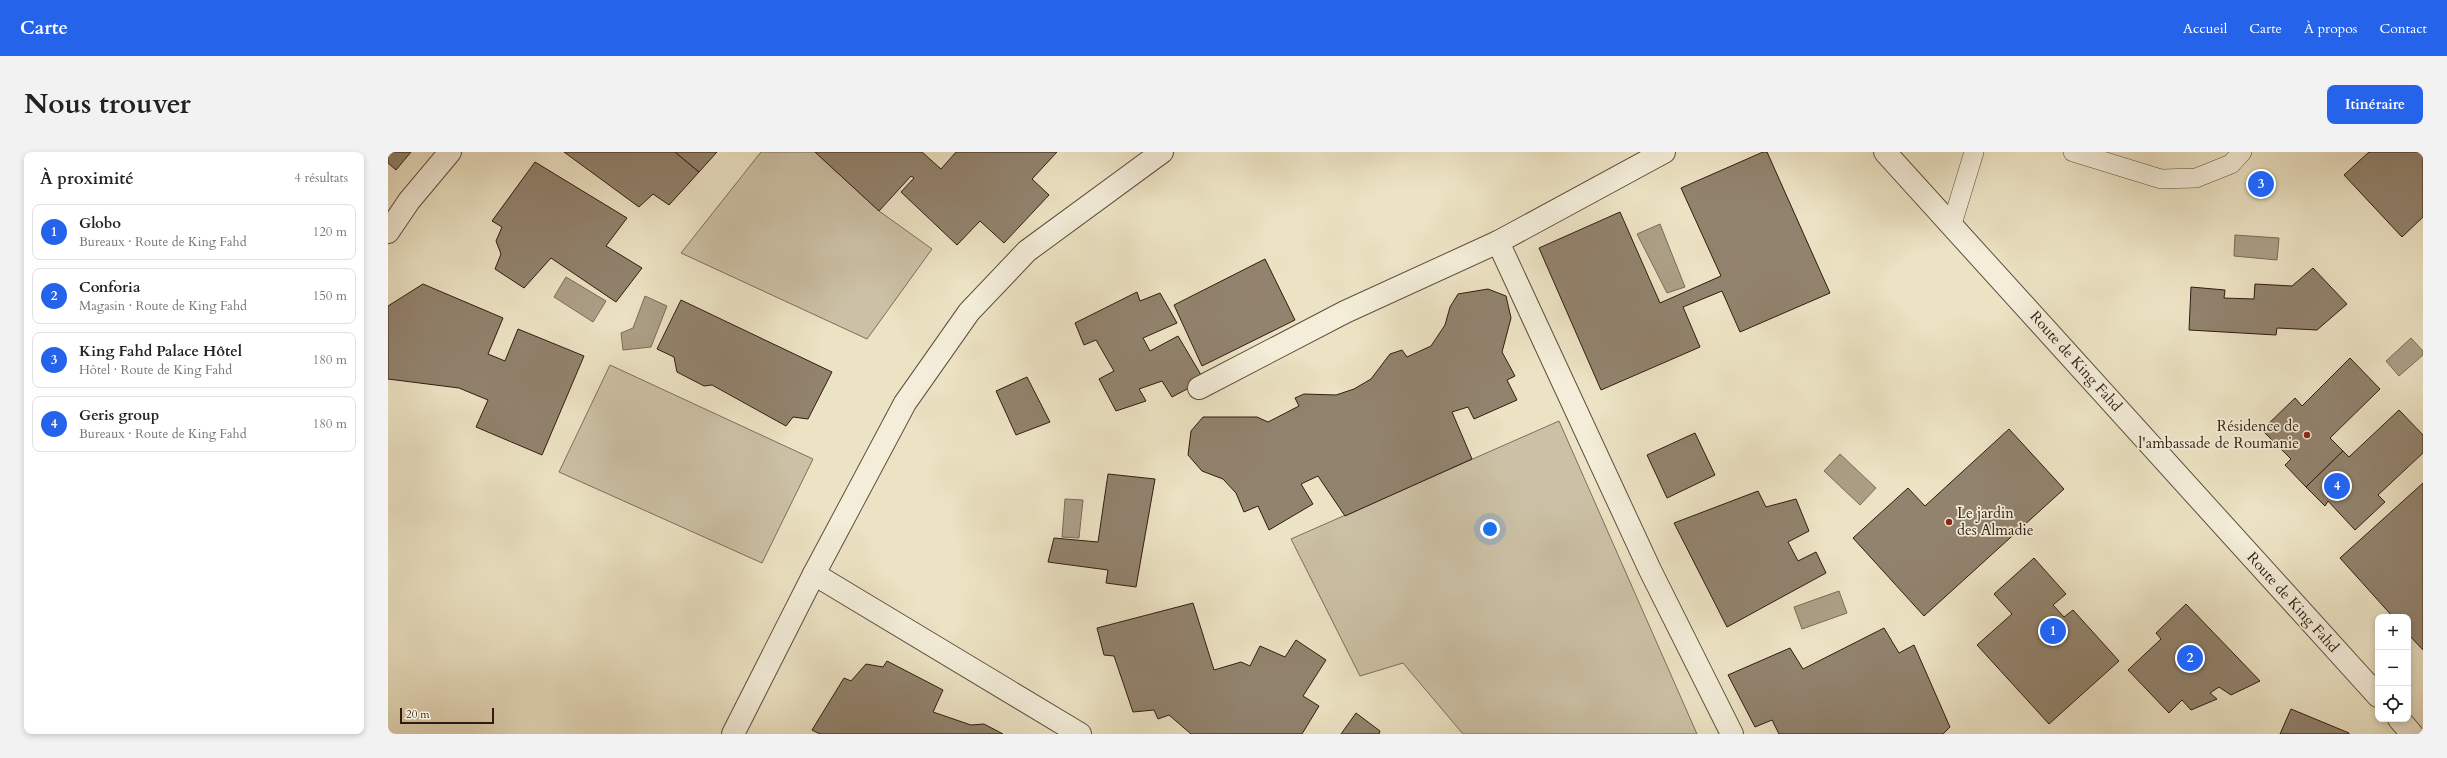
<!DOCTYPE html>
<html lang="fr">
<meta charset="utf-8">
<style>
:root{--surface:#fff;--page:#f2f2f2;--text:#222;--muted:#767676;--line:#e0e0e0;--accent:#2563eb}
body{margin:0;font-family:Cardo,serif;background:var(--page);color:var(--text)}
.controls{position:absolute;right:12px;bottom:12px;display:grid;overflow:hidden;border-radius:8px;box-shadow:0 2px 6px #0003}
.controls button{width:36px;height:36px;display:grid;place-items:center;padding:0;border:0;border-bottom:1px solid var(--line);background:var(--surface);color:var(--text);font:20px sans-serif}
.scale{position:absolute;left:12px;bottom:10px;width:94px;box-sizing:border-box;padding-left:4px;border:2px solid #301c11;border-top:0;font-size:11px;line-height:14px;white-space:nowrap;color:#301c11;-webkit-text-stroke:3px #f3edd9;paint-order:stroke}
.you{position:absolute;left:1102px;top:377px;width:14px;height:14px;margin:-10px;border:3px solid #fff;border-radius:50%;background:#1a73e8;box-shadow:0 0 0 6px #1a73e833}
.badge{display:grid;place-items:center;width:26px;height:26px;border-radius:50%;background:var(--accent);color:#fff;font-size:13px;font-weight:700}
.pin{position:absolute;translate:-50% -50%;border:2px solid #fff;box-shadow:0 1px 4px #0006}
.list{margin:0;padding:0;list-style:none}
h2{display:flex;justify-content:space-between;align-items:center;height:52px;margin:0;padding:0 16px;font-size:17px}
h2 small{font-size:13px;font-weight:400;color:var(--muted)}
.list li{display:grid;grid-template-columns:26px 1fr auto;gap:12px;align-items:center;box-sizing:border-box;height:56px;margin:0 8px 8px;padding:0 8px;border:1px solid var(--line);border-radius:8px}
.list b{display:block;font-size:15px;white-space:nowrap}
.list p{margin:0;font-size:13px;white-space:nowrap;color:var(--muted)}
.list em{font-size:13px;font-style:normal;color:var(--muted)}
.icon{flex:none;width:22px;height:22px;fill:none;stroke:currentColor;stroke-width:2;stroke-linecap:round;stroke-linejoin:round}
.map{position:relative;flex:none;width:2035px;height:582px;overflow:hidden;border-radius:8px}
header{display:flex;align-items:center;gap:24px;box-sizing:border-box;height:56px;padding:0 20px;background:var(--accent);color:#fff}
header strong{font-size:19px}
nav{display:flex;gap:22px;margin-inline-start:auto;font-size:14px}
.intro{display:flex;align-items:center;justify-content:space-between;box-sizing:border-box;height:96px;padding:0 24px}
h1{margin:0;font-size:28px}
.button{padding:10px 18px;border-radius:8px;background:var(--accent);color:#fff;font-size:14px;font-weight:700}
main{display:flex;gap:24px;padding:0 24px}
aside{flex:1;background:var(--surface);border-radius:8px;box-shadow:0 2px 6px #0003}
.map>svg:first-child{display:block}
.green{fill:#ccc1a6;stroke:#7e6e5c}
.water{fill:#ac9f87;stroke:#7a6b58}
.building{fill:#92836e;stroke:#301c11}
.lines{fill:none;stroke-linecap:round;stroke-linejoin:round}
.service-casing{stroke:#5f4e3e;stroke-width:20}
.minor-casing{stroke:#5f4e3e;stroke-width:24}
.tertiary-casing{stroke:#5f4e3e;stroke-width:24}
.service{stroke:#f3edd9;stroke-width:19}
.minor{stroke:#f3edd9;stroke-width:22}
.tertiary{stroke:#f3edd9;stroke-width:22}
.poi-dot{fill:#8f2418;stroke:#f3edd9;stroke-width:1.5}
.labels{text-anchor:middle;stroke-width:3.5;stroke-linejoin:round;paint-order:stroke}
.street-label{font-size:15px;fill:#301c11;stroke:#f3edd9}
.poi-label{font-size:15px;fill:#301c11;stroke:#f3edd9;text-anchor:end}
</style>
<header>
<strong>Carte</strong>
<nav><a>Accueil</a><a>Carte</a><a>À propos</a><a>Contact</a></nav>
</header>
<div class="intro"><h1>Nous trouver</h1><a class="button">Itinéraire</a></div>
<main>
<aside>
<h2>À proximité<small>4 résultats</small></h2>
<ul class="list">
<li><span class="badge">1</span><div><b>Globo</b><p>Bureaux · Route de King Fahd</p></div><em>120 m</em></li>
<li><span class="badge">2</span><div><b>Conforia</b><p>Magasin · Route de King Fahd</p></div><em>150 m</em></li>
<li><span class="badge">3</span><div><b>King Fahd Palace Hôtel</b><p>Hôtel · Route de King Fahd</p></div><em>180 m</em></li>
<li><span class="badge">4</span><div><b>Geris group</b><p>Bureaux · Route de King Fahd</p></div><em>180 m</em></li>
</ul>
</aside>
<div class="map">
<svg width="2035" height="582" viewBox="0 0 2035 582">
<rect width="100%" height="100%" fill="#ece3c4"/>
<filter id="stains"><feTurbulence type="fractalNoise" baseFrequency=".005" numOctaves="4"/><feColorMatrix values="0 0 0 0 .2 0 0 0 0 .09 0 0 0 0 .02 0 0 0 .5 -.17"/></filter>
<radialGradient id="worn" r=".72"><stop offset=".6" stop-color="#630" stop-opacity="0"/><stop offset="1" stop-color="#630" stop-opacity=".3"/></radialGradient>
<g class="green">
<path d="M 373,0 L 427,0 L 491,59 L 544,97 L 479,187 L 293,101 Z"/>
<path d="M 222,213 L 425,307 L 374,411 L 171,320 Z"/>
<path d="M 1171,269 L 1309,582 L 1075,582 L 1015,511 L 972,524 L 903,387 Z"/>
</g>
<g class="water">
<path d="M 1272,72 L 1297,135 L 1279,141 L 1249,82 Z"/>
<path d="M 1847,83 L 1891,86 L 1889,108 L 1846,104 Z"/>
<path d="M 178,125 L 218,149 L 205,170 L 166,145 Z"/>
<path d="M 257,144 L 279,154 L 263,195 L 235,198 L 233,181 L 245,176 Z"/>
<path d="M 2023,186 L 2035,199 L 2035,203 L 2011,224 L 1998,209 Z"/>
<path d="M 1452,302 L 1488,336 L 1472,353 L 1436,319 Z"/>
<path d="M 677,347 L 695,348 L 691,386 L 674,385 Z"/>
<path d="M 1451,439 L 1459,461 L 1414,477 L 1406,455 Z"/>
</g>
<g class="building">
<path d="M 0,0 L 23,0 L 8,18 L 0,11 Z"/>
<path d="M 176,0 L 287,0 L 311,20 L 281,53 L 265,42 L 251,55 Z"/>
<path d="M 287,0 L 329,0 L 311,20 Z"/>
<path d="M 427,0 L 534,0 L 553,17 L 568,0 L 669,0 L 644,27 L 661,43 L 616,91 L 592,69 L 569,93 L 513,40 L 526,26 L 523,24 L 491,59 Z"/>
<path d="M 1375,0 L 1379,0 L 1442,141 L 1352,180 L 1334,139 L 1295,155 L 1312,195 L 1213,238 L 1151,96 L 1232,60 L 1272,151 L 1333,124 L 1293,36 Z"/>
<path d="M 1981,0 L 2035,0 L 2035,65 L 2014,85 L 1956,23 Z"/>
<path d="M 147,10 L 239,66 L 218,94 L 254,116 L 228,150 L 163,106 L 136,136 L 107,117 L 113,102 L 108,89 L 114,75 L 104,69 Z"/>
<path d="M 877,107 L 907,168 L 814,214 L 786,153 Z"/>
<path d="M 1925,116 L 1959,152 L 1929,178 L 1889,176 L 1888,183 L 1801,178 L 1803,135 L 1837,138 L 1836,146 L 1866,147 L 1867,132 L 1904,134 Z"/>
<path d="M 35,132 L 115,166 L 100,202 L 117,209 L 130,177 L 196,204 L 154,303 L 88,275 L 100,248 L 71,236 L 0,227 L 0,154 Z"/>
<path d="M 1100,137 L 1118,144 L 1123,166 L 1114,200 L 1127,224 L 1119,228 L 1129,248 L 1086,267 L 1080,255 L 1064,260 L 1084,307 L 957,364 L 930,324 L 913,332 L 925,352 L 881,378 L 870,354 L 856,360 L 848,341 L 835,327 L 814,319 L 800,303 L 803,279 L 815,265 L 869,265 L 880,270 L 911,254 L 907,246 L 916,242 L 948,243 L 966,237 L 983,227 L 1002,202 L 1014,198 L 1019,205 L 1043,194 L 1057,173 L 1062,155 L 1070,142 Z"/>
<path d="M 749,140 L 752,149 L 772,141 L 789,171 L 755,186 L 762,199 L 790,184 L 816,228 L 784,245 L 774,229 L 751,237 L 758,249 L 728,259 L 711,227 L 726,219 L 708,188 L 696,193 L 687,171 Z"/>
<path d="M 293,148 L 444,220 L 420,267 L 405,265 L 398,274 L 324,233 L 316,234 L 289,220 L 286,205 L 269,197 Z"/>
<path d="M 1962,206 L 1992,237 L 1942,286 L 1955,299 L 1918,335 L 1897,313 L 1903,307 L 1874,278 L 1907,246 L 1914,254 Z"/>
<path d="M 639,225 L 662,270 L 628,283 L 608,239 Z"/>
<path d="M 2011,258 L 2035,283 L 2035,301 L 1990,343 L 1997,350 L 1967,378 L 1940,349 L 1937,354 L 1918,335 L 1955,299 L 1961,305 Z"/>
<path d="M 1621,277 L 1676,337 L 1536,464 L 1465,386 L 1520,336 L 1537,354 Z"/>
<path d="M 1307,281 L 1327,323 L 1279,346 L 1259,303 Z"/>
<path d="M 720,322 L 767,327 L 748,435 L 718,431 L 720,418 L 660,410 L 666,386 L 710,390 Z"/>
<path d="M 2035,331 L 2035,498 L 2020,482 L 2020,465 L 2005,465 L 1952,406 Z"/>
<path d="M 1370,339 L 1378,355 L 1408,347 L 1421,379 L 1400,390 L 1410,409 L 1428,400 L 1438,421 L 1339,475 L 1286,371 Z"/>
<path d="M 1646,406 L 1678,442 L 1665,453 L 1676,465 L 1685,458 L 1731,509 L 1661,572 L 1589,493 L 1624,462 L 1606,442 Z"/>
<path d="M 805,451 L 826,518 L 853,510 L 862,514 L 872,494 L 897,505 L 908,488 L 938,508 L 915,544 L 931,554 L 914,582 L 803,582 L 781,563 L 770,567 L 766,558 L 745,560 L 726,504 L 716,503 L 709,476 Z"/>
<path d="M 1798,452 L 1872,529 L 1843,543 L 1831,535 L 1822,541 L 1829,547 L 1803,558 L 1794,548 L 1781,561 L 1740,518 L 1773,487 L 1768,481 Z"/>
<path d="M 1496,476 L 1511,501 L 1526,493 L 1562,575 L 1555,582 L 1391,582 L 1384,568 L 1367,575 L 1340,523 L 1402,496 L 1415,517 Z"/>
<path d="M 499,509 L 555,538 L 545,560 L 583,573 L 596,572 L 615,582 L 432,582 L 424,578 L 456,526 L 463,529 L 478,512 L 495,515 Z"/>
<path d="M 1903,557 L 1961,581 L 1961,582 L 1892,582 Z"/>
<path d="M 968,561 L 992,579 L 991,582 L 953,582 Z"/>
</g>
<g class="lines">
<defs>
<g id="service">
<path d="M 1685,0 L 1773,27 L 1808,26 L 1843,12 L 1854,0"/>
<path d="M 1564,72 L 1586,0"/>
</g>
<g id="minor">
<path d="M 0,80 L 21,49 L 62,0"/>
<path d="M 1110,90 L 1262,418 L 1344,582"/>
<path d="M 811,236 L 957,160 L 1110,90 L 1276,0"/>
<path d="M 426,422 L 692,582"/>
<path d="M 345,582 L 426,422 L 517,251 L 581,160 L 639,99 L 774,0"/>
</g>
<g id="tertiary">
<path d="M 1497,0 L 1990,544"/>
<path d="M 2011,567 L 2024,582"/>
</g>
</defs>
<use href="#service" class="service-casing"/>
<use href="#minor" class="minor-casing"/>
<use href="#tertiary" class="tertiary-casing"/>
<use href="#service" class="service"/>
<use href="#minor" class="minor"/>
<use href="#tertiary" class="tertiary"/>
</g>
<g class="poi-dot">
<circle cx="1919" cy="283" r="4"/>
<circle cx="1561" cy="370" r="4"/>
</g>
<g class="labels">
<g class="street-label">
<text transform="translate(1688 209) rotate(48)" y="5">Route de King Fahd</text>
<text transform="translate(1905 450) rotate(48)" y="5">Route de King Fahd</text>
</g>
<g class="poi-label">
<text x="1911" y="279">Résidence de<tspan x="1911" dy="17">l'ambassade de Roumanie</tspan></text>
<text x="1569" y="366" text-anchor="start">Le jardin<tspan x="1569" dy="17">des Almadie</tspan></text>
</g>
</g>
<rect width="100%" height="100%" filter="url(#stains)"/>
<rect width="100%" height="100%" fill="url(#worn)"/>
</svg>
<div class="controls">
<button>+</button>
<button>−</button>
<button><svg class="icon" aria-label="locate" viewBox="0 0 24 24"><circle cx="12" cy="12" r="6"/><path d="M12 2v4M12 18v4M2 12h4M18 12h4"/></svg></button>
</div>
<div class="scale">20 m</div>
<div class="you"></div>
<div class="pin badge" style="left:1665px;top:479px">1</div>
<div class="pin badge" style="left:1802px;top:506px">2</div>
<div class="pin badge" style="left:1873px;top:32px">3</div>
<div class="pin badge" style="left:1949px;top:334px">4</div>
</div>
</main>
